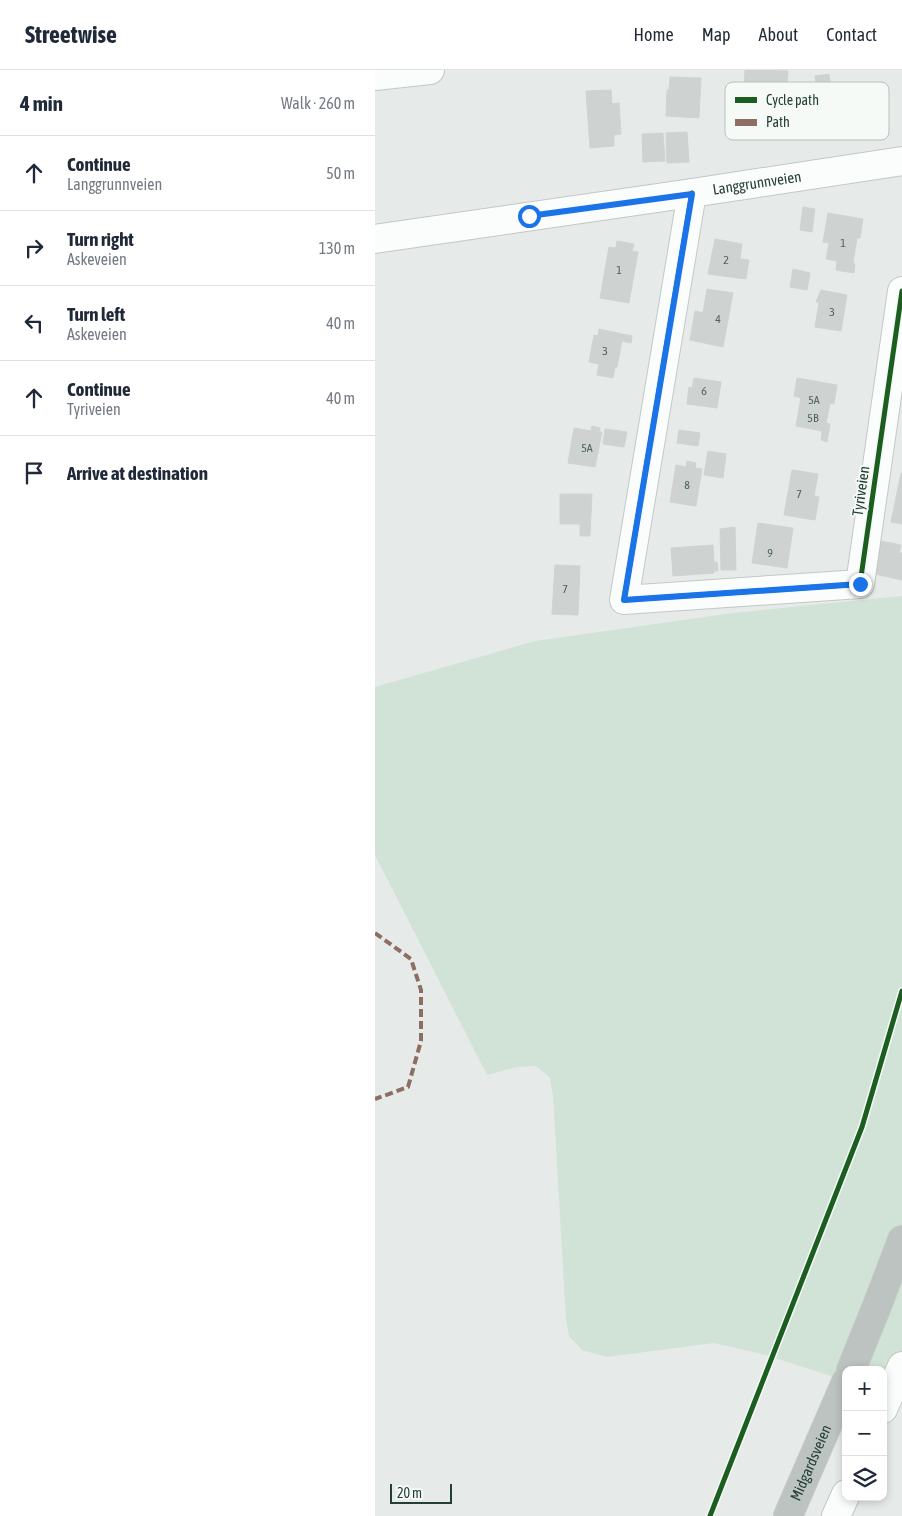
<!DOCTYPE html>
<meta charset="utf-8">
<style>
:root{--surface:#fff;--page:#f2f2f3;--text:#1f2937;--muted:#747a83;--line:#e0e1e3}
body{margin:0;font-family:"Asap Condensed",sans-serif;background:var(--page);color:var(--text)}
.controls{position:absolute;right:15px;bottom:15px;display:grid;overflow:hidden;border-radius:10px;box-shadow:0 2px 8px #0003}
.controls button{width:45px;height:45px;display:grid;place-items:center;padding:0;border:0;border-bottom:1px solid var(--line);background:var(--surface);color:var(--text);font:25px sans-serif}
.scale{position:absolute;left:15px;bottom:12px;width:62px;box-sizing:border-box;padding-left:5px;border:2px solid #243f37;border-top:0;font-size:14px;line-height:18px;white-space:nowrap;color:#243f37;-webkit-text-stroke:4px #f5faf7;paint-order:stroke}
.stop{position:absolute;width:15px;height:15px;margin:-11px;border:4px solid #1a73e8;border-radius:50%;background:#fff}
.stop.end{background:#1a73e8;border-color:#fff;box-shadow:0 1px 5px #0008}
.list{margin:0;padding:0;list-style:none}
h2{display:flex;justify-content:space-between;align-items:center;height:65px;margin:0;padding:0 20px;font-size:21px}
h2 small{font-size:16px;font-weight:400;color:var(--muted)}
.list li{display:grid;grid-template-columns:32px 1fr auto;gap:15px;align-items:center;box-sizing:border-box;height:75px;padding:0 20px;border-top:1px solid var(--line)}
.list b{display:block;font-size:19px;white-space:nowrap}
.list p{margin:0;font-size:16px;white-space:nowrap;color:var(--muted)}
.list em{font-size:16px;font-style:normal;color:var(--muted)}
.icon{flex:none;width:28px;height:28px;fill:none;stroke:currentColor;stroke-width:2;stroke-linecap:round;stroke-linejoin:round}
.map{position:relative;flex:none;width:527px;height:1446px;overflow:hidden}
header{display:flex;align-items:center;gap:30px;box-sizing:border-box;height:70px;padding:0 25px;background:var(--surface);border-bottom:1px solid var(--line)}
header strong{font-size:24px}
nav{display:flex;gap:28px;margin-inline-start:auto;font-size:18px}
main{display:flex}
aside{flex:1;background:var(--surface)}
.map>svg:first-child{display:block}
.green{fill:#d0e3d6}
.building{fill:#ced2d0;stroke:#cfd4d2}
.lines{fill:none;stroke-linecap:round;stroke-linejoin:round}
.minor-casing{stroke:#c3c8c6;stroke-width:30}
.highway-casing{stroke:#c2cac7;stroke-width:30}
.minor{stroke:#fbfcfc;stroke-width:28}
.highway{stroke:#bcc3c1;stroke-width:28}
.quiet{stroke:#8d6e63;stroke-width:4;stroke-dasharray:8 4;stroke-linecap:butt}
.cycleway-casing{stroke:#f5faf7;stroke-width:8}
.cycleway{stroke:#1b5e20;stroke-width:5}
.route{stroke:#1a73e8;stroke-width:6}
.labels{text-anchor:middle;stroke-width:4;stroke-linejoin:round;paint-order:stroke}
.number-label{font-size:12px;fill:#4f645e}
.street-label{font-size:15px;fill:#243f37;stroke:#f5faf7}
.key{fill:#f5faf7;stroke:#b6c2bd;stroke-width:1}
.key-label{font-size:14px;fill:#243f37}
</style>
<header>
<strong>Streetwise</strong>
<nav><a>Home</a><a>Map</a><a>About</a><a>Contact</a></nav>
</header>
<main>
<aside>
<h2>4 min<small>Walk · 260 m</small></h2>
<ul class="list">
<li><svg class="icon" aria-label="ahead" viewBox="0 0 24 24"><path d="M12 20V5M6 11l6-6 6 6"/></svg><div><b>Continue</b><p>Langgrunnveien</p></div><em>50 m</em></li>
<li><svg class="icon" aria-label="right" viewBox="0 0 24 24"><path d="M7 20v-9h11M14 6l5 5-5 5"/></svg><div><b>Turn right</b><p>Askeveien</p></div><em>130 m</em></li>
<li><svg class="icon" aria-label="left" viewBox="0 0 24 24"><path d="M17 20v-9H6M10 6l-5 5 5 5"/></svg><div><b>Turn left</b><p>Askeveien</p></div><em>40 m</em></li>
<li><svg class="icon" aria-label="ahead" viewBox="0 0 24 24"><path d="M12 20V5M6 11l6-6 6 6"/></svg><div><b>Continue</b><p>Tyriveien</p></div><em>40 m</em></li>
<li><svg class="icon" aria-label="arrive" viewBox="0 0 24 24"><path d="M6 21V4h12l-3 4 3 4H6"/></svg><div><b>Arrive at destination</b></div></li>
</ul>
</aside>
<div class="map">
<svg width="527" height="1446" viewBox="0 0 527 1446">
<rect width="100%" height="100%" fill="#e6ebe9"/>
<path class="green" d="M 527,526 L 527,1329 L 508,1323 L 508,1300 L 471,1300 L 471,1311 L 391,1285 L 339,1273 L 232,1287 L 207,1280 L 194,1266 L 191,1249 L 178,1026 L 175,1008 L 161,996 L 142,997 L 112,1005 L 0,785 L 0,617 L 160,571 L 358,543 Z"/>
<g class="building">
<path d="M 370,0 L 413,1 L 412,21 L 409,21 L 407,27 L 395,27 L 395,20 L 369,18 Z"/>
<path d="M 454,4 L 457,29 L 443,30 L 440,6 Z"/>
<path d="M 295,7 L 326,8 L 324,48 L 291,46 L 292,20 L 294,20 Z"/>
<path d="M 236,20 L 237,34 L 244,33 L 246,64 L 239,65 L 239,76 L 215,78 L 211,21 Z"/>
<path d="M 312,62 L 314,92 L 292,93 L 291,63 Z"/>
<path d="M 288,63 L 290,91 L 268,92 L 267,64 Z"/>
<path d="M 428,137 L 440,139 L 437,162 L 425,160 Z"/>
<path d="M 453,143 L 488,149 L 485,168 L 482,168 L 478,193 L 480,194 L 479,203 L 461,200 L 462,191 L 451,189 L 454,173 L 448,172 Z"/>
<path d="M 340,169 L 367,174 L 365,189 L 374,190 L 371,209 L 333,204 Z"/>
<path d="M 242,171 L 259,174 L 257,181 L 263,182 L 254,233 L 225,228 L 234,177 L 241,178 Z"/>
<path d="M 418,199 L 435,203 L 432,220 L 415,217 Z"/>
<path d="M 332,219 L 358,223 L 348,277 L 315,270 L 320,241 L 328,243 Z"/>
<path d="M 446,220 L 472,225 L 466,261 L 440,257 L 444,232 L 441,232 Z"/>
<path d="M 224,259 L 257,266 L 256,273 L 247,271 L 242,297 L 240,297 L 238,308 L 222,305 L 224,294 L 214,292 L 219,265 L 223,266 Z"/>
<path d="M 319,308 L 346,312 L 342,338 L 312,334 L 314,317 L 317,318 Z"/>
<path d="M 422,308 L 462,315 L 459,334 L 455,333 L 453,344 L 424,338 L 426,328 L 419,326 Z"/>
<path d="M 424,338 L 453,344 L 451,353 L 455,354 L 452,372 L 446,370 L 447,361 L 421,356 Z"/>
<path d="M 217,356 L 225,358 L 224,362 L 227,362 L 220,397 L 193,393 L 199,358 L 216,361 Z"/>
<path d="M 230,359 L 252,362 L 249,377 L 228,374 Z"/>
<path d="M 304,360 L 325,363 L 323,376 L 302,373 Z"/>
<path d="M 333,381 L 351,384 L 348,408 L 329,405 Z"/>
<path d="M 312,391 L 321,393 L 320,398 L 327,399 L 321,436 L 295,432 L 301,395 L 311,397 Z"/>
<path d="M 417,400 L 443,404 L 439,426 L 444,427 L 440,450 L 409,445 Z"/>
<path d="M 526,403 L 527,403 L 527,454 L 516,452 Z"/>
<path d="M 185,424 L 217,424 L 215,466 L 205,466 L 205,454 L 185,454 Z"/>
<path d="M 383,453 L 418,458 L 412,498 L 377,493 Z"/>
<path d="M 360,457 L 361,500 L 346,500 L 345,459 Z"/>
<path d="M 506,471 L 526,475 L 524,483 L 527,483 L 527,510 L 500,504 L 502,479 L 504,480 Z"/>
<path d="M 338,475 L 339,492 L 342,492 L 343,501 L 339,501 L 339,503 L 298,506 L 296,478 Z"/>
<path d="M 180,495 L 205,496 L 203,545 L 177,544 Z"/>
</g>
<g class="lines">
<defs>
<g id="minor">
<path d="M 0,6 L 55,0"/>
<path d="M 317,123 L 249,530 L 485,514 L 527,221"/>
<path id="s1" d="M 0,169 L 317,123 L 527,91"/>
<path d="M 508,1339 L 527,1296"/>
<path d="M 461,1446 L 471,1424"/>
</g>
<g id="highway">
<path d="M 476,1300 L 502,1236 L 527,1170"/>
<path id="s2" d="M 413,1446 L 471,1312"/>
</g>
</defs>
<use href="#minor" class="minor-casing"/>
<use href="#highway" class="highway-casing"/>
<use href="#minor" class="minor"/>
<use href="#highway" class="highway"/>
<path class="quiet" d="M 0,863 L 36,889 L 46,920 L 46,971 L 33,1017 L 0,1029"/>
<defs>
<g id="cycleway">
<path d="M 317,123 L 249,530 L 485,514 L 527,221"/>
<path d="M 335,1446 L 487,1057 L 527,921"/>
</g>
</defs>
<use href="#cycleway" class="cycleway-casing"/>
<use href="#cycleway" class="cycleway"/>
</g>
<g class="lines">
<path class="route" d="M 154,146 L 317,124 L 249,530 L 485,514"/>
</g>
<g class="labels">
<g class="number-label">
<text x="468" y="177">1</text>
<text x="351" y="194">2</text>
<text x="244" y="204">1</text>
<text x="457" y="246">3</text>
<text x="343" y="253">4</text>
<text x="230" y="285">3</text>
<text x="329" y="325">6</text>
<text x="439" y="334">5A</text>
<text x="438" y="352">5B</text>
<text x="212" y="382">5A</text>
<text x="312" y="419">8</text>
<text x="424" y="428">7</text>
<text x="395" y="487">9</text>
<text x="190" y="523">7</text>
</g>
<g class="street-label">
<text dy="5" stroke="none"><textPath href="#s1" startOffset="386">Langgrunnveien</textPath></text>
<text transform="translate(486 421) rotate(-82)" y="5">Tyriveien</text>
<text dy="5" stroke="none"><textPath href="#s2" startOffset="58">Midgardsveien</textPath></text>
</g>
</g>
<rect x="350" y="12" width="164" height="58" rx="8" class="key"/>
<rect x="360" y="27" width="22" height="6" fill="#1b5e20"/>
<rect x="360" y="49" width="22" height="7" fill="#8d6e63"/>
<g class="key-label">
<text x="391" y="35">Cycle path</text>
<text x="391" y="57">Path</text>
</g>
</svg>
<div class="controls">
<button>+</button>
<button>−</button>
<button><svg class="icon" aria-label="layers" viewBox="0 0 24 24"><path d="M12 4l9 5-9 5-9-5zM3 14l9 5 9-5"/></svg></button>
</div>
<div class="scale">20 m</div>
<div class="stop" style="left:154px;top:146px"></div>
<div class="stop end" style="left:485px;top:514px"></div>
</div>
</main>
